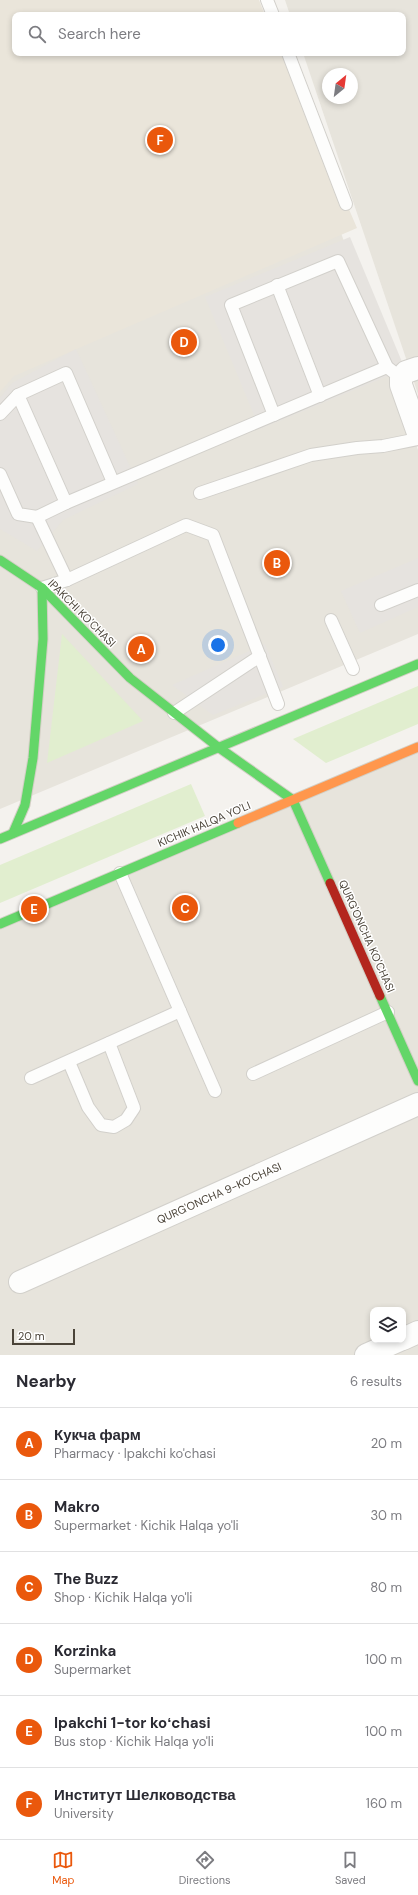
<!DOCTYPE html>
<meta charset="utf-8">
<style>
:root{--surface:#fff;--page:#f7f7f7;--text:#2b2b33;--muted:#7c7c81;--line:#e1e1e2;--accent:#ea580c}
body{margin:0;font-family:"DM Sans",sans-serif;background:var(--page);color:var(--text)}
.controls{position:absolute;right:12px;bottom:12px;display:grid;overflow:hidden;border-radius:8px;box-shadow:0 2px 6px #0003}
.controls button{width:36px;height:36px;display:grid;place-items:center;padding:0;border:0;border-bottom:1px solid var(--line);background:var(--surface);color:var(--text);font:20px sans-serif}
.compass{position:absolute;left:322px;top:68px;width:36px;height:36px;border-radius:50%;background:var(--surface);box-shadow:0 2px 6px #0003;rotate:29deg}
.scale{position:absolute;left:12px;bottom:10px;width:63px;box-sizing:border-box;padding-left:4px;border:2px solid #4b4439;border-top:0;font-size:11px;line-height:14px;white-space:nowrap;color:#4b4439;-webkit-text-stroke:3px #fff;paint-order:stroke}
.you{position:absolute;left:218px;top:645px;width:14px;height:14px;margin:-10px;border:3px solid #fff;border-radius:50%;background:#1a73e8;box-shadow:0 0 0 6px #1a73e833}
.badge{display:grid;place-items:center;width:26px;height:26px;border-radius:50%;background:var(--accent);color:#fff;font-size:13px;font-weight:700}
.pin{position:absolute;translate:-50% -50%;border:2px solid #fff;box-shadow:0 1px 4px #0006}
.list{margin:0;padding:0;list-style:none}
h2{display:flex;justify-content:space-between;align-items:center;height:52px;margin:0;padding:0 16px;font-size:17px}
h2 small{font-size:13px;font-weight:400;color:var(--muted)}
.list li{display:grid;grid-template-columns:26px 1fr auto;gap:12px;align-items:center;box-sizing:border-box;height:72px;padding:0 16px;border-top:1px solid var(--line)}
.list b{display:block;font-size:15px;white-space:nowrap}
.list p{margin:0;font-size:13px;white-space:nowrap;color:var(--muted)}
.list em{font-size:13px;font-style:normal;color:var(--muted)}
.icon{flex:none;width:22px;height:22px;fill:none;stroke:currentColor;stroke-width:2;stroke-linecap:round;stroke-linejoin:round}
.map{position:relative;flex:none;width:418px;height:1355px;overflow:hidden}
.search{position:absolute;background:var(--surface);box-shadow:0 2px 6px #0003;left:12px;right:12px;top:12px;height:44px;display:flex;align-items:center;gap:10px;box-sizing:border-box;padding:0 14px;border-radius:8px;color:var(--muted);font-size:15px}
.sheet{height:484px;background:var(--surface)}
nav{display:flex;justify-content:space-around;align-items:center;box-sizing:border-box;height:56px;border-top:1px solid var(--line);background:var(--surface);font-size:11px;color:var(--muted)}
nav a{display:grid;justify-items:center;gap:2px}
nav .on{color:var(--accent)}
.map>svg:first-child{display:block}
.residential{fill:#e7e4dc;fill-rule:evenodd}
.education{fill:#eae5da}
.green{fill:#e1eecf}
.parking{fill:#e6e3df}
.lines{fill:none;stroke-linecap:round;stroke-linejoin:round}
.lane-casing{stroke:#d2d0cb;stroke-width:14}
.street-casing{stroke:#d2d0cb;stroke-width:24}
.fast-casing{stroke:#d3cfc5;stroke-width:11}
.slow-casing{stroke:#d3cfc5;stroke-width:11}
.jam-casing{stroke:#d3cfc5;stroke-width:11}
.lane{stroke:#fdfdfc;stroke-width:12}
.street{stroke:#fdfdfc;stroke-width:22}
.fast{stroke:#63d668;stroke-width:9}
.slow{stroke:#ff974d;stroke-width:9}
.jam{stroke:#b3261e;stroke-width:9}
.labels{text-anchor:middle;stroke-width:3;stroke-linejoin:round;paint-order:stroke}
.street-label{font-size:11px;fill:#4b4439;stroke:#fff}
</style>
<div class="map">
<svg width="418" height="1355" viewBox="0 0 418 1355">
<rect width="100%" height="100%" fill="#f4f2ee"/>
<g class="residential">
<path d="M 0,0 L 15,15 L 15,53 L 335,216 L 418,450 L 418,634 L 0,809 Z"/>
<path d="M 285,0 L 418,0 L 418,394 L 303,53 L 403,53 L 403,15 L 290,15 ZM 328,74 L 352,74 L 352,98 L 328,98 Z"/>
<path d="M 418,747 L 418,1355 L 0,1355 L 0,924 ZM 373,1310 L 403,1310 L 403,1340 L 373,1340 Z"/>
</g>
<path class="education" d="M 0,0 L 259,0 L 265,15 L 15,15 L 15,53 L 282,53 L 357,228 L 14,376 L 0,392 Z"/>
<g class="green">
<path d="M 62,634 L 143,721 L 47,763 Z"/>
<path d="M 418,686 L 418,724 L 326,763 L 293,739 Z"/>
<path d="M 191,784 L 205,816 L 0,903 L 0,865 Z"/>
</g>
<g class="parking">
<path d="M 350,237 L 405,369 L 260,429 L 205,297 Z"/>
<path d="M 76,349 L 138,484 L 63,520 L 37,551 L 0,529 L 0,398 L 12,383 Z"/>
<path d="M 418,558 L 418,607 L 360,633 L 341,591 Z"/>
<path d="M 265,644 L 283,687 L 213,715 L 172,685 Z"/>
</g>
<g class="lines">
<defs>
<g id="lane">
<path d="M 267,0 L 273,15"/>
<path d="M 288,53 L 346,204"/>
<path d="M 277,285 L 320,396"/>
<path d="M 18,395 L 66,503 L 37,517 L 67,580"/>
<path d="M 0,414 L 18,395 L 66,373 L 113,482"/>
<path d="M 274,415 L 231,305 L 338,261 L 387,367 L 401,378"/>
<path d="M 0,474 L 18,514 L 37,517"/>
<path d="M 200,493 L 311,455 L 357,448 L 383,446 L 418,439"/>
<path d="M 66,503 L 387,367"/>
<path d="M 42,588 L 67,580 L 186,525 L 213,535 L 278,704"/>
<path d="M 381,605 L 418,590"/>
<path d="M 331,620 L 353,669"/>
<path d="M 174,713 L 260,656"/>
<path d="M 180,1011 L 215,1091"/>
<path d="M 69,1062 L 88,1107 L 101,1125 L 114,1127 L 126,1120 L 134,1108 L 109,1043"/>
<path d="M 253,1074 L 388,1012"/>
<path d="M 31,1078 L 180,1011 L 120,873"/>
</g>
<g id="street">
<path d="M 418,368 L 406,372 L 401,378 L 401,385 L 418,433"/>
<path d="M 20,1282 L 418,1104"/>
<path d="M 403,1339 L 418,1332"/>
<path d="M 366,1355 L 400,1340"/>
</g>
<g id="fast">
<path d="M 0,560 L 42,588 L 130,678 L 218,747 L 293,800 L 330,883"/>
<path d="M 13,833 L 25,805 L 33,758 L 43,639 L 42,588"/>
<path d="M 0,839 L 418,664"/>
<path d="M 0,924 L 238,823"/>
<path d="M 380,996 L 418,1081"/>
</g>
<path id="slow" d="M 238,823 L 418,747"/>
<path id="jam" d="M 330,883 L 380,996"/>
</defs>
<use href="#lane" class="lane-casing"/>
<use href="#street" class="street-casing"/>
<use href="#fast" class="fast-casing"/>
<use href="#slow" class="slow-casing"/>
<use href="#jam" class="jam-casing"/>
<use href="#lane" class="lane"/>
<use href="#street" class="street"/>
<use href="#fast" class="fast"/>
<use href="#slow" class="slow"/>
<use href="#jam" class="jam"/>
</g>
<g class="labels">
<g class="street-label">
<text transform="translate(82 613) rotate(45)" y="4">IPAKCHI KO'CHASI</text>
<text transform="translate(204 824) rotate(-23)" y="4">KICHIK HALQA YO'LI</text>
<text transform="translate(367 936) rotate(66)" y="4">QURG'ONCHA KO'CHASI</text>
<text transform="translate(219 1193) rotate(-24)" y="4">QURG'ONCHA 9-KO'CHASI</text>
</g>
</g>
</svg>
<div class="controls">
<button><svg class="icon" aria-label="layers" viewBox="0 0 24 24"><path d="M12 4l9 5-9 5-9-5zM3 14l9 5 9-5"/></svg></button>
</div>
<svg class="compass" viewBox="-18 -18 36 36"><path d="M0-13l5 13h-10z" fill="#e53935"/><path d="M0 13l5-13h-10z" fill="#7c7c81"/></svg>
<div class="scale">20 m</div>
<div class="you"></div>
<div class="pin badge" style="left:141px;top:649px">A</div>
<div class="pin badge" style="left:277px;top:563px">B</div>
<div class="pin badge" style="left:185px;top:908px">C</div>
<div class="pin badge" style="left:184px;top:342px">D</div>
<div class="pin badge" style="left:34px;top:909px">E</div>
<div class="pin badge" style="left:160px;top:140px">F</div>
<div class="search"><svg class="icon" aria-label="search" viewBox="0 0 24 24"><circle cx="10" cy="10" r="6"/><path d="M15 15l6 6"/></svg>Search here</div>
</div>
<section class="sheet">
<h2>Nearby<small>6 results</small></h2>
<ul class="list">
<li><span class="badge">A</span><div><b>Кукча фарм</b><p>Pharmacy · Ipakchi ko'chasi</p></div><em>20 m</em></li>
<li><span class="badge">B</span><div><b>Makro</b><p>Supermarket · Kichik Halqa yo'li</p></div><em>30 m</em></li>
<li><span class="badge">C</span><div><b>The Buzz</b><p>Shop · Kichik Halqa yo'li</p></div><em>80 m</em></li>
<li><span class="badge">D</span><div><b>Korzinka</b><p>Supermarket</p></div><em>100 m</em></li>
<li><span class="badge">E</span><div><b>Ipakchi 1-tor koʻchasi</b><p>Bus stop · Kichik Halqa yo'li</p></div><em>100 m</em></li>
<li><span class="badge">F</span><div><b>Институт Шелководства</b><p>University</p></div><em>160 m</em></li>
</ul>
</section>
<nav>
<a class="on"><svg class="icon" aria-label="map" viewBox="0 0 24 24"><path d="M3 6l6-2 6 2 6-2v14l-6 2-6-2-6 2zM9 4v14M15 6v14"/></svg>Map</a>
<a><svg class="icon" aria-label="directions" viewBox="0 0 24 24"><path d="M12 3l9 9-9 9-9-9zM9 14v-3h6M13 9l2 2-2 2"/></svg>Directions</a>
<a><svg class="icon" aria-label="saved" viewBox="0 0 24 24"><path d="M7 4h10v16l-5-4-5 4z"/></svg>Saved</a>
</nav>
